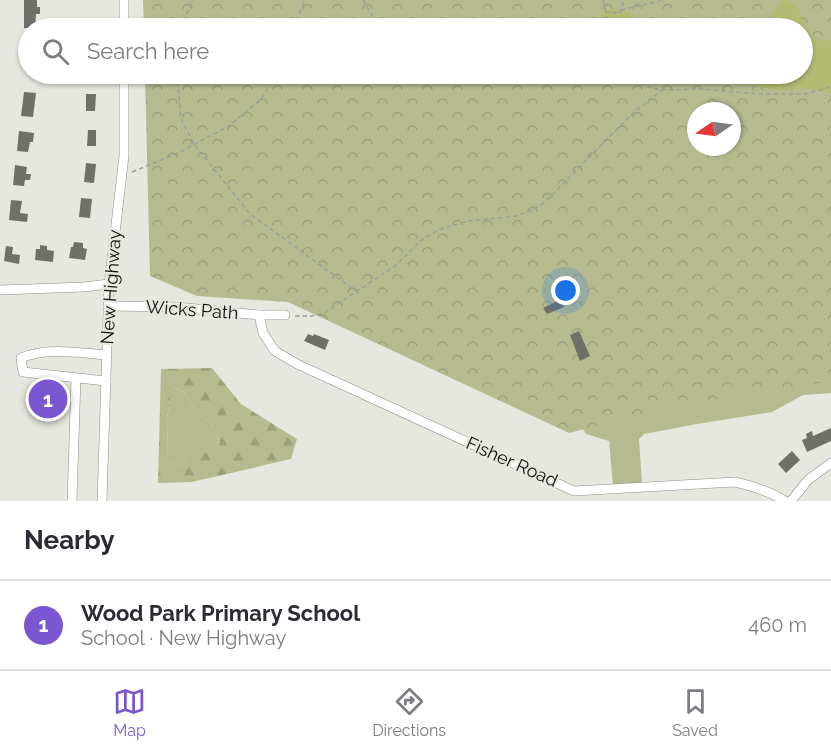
<!DOCTYPE html>
<meta charset="utf-8">
<style>
:root{--surface:#fff;--page:#f2f2f3;--text:#2b2b33;--muted:#7c7c81;--line:#e1e1e2;--accent:#7a57d1}
body{margin:0;font-family:Raleway,sans-serif;background:var(--page);color:var(--text)}
.compass{position:absolute;left:687px;top:102px;width:54px;height:54px;border-radius:50%;background:var(--surface);box-shadow:0 2px 4px #0004;rotate:257deg}
.you{position:absolute;left:566px;top:291px;width:21px;height:21px;margin:-15px;border:4px solid #fff;border-radius:50%;background:#1a73e8;box-shadow:0 0 0 9px #1a73e833}
.badge{display:grid;place-items:center;width:39px;height:39px;border-radius:50%;background:var(--accent);color:#fff;font-size:20px;font-weight:700}
.pin{position:absolute;translate:-50% -50%;border:3px solid #fff;box-shadow:0 2px 6px #0006}
.list{margin:0;padding:0;list-style:none}
h2{display:flex;justify-content:space-between;align-items:center;height:78px;margin:0;padding:0 24px;font-size:26px}
h2 small{font-size:20px;font-weight:400;color:var(--muted)}
.list li{display:grid;grid-template-columns:39px 1fr auto;gap:18px;align-items:center;box-sizing:border-box;height:90px;padding:0 24px;border-top:2px solid var(--line)}
.list b{display:block;font-size:22px;white-space:nowrap}
.list p{margin:0;font-size:20px;white-space:nowrap;color:var(--muted)}
.list em{font-size:20px;font-style:normal;color:var(--muted)}
.icon{flex:none;width:33px;height:33px;fill:none;stroke:currentColor;stroke-width:2;stroke-linecap:round;stroke-linejoin:round}
.map{position:relative;flex:none;width:831px;height:501px;overflow:hidden}
.search{position:absolute;background:var(--surface);box-shadow:0 2px 4px #0004;left:18px;right:18px;top:18px;height:66px;display:flex;align-items:center;gap:15px;box-sizing:border-box;padding:0 21px;border-radius:33px;color:var(--muted);font-size:22px}
.sheet{height:168px;background:var(--surface)}
nav{display:flex;justify-content:space-around;align-items:center;box-sizing:border-box;height:84px;border-top:2px solid var(--line);background:var(--surface);font-size:16px;color:var(--muted)}
nav a{display:grid;justify-items:center;gap:3px}
nav .on{color:var(--accent)}
.map>svg:first-child{display:block}
.grass{fill:#b6bb8f}
.forest{fill:url(#forest-firs);fill-rule:evenodd}
.park{fill:url(#park-crowns);fill-rule:evenodd}
.water{fill:#b3ba72}
.building{fill:#6f7068}
.lines{fill:none;stroke-linecap:round;stroke-linejoin:round}
.minor-casing{stroke:#8c8d85;stroke-width:10}
.path{stroke:#9e9f98;stroke-width:1.5;stroke-dasharray:4.5 3;stroke-linecap:butt}
.minor{stroke:#fff;stroke-width:9}
.labels{text-anchor:middle;stroke-width:4.5;stroke-linejoin:round;paint-order:stroke}
.street-label{font-size:18px;fill:#0f0f0c;stroke:#e6e7de}
</style>
<div class="map">
<svg width="831" height="501" viewBox="0 0 831 501">
<defs>
<pattern id="forest-firs" width="22" height="20" patternUnits="userSpaceOnUse" patternTransform="scale(1.5)"><rect width="22" height="20" fill="#b6bb8f"/><path d="M5 1l3.5 6h-7zM16 11l3.5 6h-7z" fill="#9ba07a"/></pattern>
<pattern id="park-crowns" width="20" height="18" patternUnits="userSpaceOnUse" patternTransform="scale(1.5)"><rect width="20" height="18" fill="#b6bb8f"/><path d="M2 6a3 3 0 1 1 6 0M12 15a3 3 0 1 1 6 0" fill="none" stroke="#9ba07a"/></pattern>
</defs>
<rect width="100%" height="100%" fill="#e6e7de"/>
<g class="grass">
<path d="M 831,371 L 831,393 L 803,395 L 772,412 L 697,424 L 644,434 L 639,439 L 642,484 L 613,485 L 609,441 L 586,434 L 578,421 Z"/>
<path d="M 172,387 L 185,393 L 195,410 L 211,424 L 220,442 L 215,453 L 191,453 L 179,466 L 168,461 L 167,418 Z"/>
</g>
<path class="forest" d="M 212,368 L 241,404 L 297,439 L 291,459 L 192,482 L 158,483 L 161,369 ZM 172,388 L 175,388 L 185,393 L 195,410 L 211,424 L 220,442 L 215,453 L 191,453 L 179,466 L 168,461 L 167,418 Z"/>
<path class="park" d="M 143,0 L 831,0 L 831,381 L 677,406 L 569,433 L 288,302 L 197,296 L 150,276 L 145,74 L 802,74 L 802,28 L 144,28 ZM 696,111 L 732,111 L 732,147 L 696,147 Z"/>
<g class="water">
<path d="M 781,0 C 801,0 800,19 809,31 C 812,34 817,38 820,41 L 831,40 L 831,93 L 805,88 L 781,90 L 751,86 L 745,74 L 802,74 L 802,28 L 737,28 L 744,24 L 770,18 Z"/>
<path d="M 624,9 L 639,20 L 647,28 L 602,28 L 600,16 L 607,10 Z"/>
</g>
<g class="building">
<path d="M 24,0 L 37,0 L 37,7 L 40,7 L 40,14 L 36,14 L 35,28 L 24,28 Z"/>
<path d="M 24,92 L 36,93 L 33,117 L 21,116 Z"/>
<path d="M 86,94 L 96,94 L 95,111 L 86,111 Z"/>
<path d="M 88,130 L 96,130 L 96,146 L 87,146 Z"/>
<path d="M 19,131 L 34,133 L 33,142 L 30,142 L 28,152 L 17,151 Z"/>
<path d="M 86,163 L 96,164 L 94,183 L 84,182 Z"/>
<path d="M 15,165 L 27,167 L 26,174 L 31,174 L 30,180 L 25,180 L 24,186 L 13,185 Z"/>
<path d="M 81,198 L 92,199 L 90,218 L 79,217 Z"/>
<path d="M 11,200 L 22,201 L 20,213 L 28,214 L 27,222 L 9,220 Z"/>
<path d="M 74,242 L 83,243 L 83,248 L 87,249 L 85,260 L 69,258 L 71,247 L 73,247 Z"/>
<path d="M 40,245 L 47,246 L 47,250 L 54,251 L 53,262 L 35,260 L 36,249 L 40,249 Z"/>
<path d="M 6,246 L 13,247 L 12,254 L 20,255 L 19,264 L 4,261 Z"/>
<path d="M 560,300 L 564,307 L 547,314 L 543,308 Z"/>
<path d="M 579,331 L 590,356 L 580,361 L 570,335 Z"/>
<path d="M 308,334 L 313,336 L 314,334 L 329,340 L 325,350 L 304,341 Z"/>
<path d="M 831,428 L 831,441 L 807,452 L 802,440 L 807,438 L 806,434 L 812,431 L 813,436 Z"/>
<path d="M 792,451 L 800,460 L 786,473 L 778,464 Z"/>
</g>
<g class="lines">
<defs>
<g id="minor">
<path d="M 124,28 L 124,0"/>
<path d="M 0,290 L 84,287 L 109,284"/>
<path d="M 108,306 L 177,307 L 259,315 L 285,315"/>
<path d="M 259,315 L 263,333 L 275,351 L 297,364 L 574,491 L 735,482 C 753,486 769,491 785,501"/>
<path d="M 106,381 L 23,372 L 21,358 C 48,347 78,353 107,355"/>
<path d="M 72,501 L 76,378"/>
<path d="M 102,501 L 109,284 L 124,156 L 124,74"/>
<path d="M 791,501 L 808,480 L 831,463"/>
</g>
</defs>
<use href="#minor" class="minor-casing"/>
<g class="path">
<path d="M 363,0 L 378,25"/>
<path d="M 603,0 L 606,11"/>
<path d="M 621,10 L 664,0"/>
<path d="M 180,28 L 193,0"/>
<path d="M 294,28 L 305,0"/>
<path d="M 376,28 C 380,22 387,22 391,28"/>
<path d="M 606,28 L 606,12 L 620,13 L 623,5 L 622,0"/>
<path d="M 177,74 L 181,119 L 194,144 L 250,214 L 356,291"/>
<path d="M 628,74 L 642,84 L 656,89 L 671,90 L 700,89 L 762,94 L 805,94 L 831,87"/>
<path d="M 132,172 L 176,154 L 229,126 L 262,98 L 276,74"/>
<path d="M 295,316 L 312,316 L 324,313 L 395,266 L 424,238 L 441,229 L 468,221 L 516,216 L 532,210 L 544,203 L 635,111 L 664,89"/>
</g>
<use href="#minor" class="minor"/>
</g>
<g class="labels">
<g class="street-label">
<text transform="translate(111 287) rotate(-86)" y="6">New Highway</text>
<text transform="translate(192 310) rotate(4)" y="6">Wicks Path</text>
<text transform="translate(512 462) rotate(24)" y="6">Fisher Road</text>
</g>
</g>
</svg>
<svg class="compass" viewBox="-18 -18 36 36"><path d="M0-13l5 13h-10z" fill="#e53935"/><path d="M0 13l5-13h-10z" fill="#7c7c81"/></svg>
<div class="you"></div>
<div class="pin badge" style="left:48px;top:399px">1</div>
<div class="search"><svg class="icon" aria-label="search" viewBox="0 0 24 24"><circle cx="10" cy="10" r="6"/><path d="M15 15l6 6"/></svg>Search here</div>
</div>
<section class="sheet">
<h2>Nearby<small></small></h2>
<ul class="list">
<li><span class="badge">1</span><div><b>Wood Park Primary School</b><p>School · New Highway</p></div><em>460 m</em></li>
</ul>
</section>
<nav>
<a class="on"><svg class="icon" aria-label="map" viewBox="0 0 24 24"><path d="M3 6l6-2 6 2 6-2v14l-6 2-6-2-6 2zM9 4v14M15 6v14"/></svg>Map</a>
<a><svg class="icon" aria-label="directions" viewBox="0 0 24 24"><path d="M12 3l9 9-9 9-9-9zM9 14v-3h6M13 9l2 2-2 2"/></svg>Directions</a>
<a><svg class="icon" aria-label="saved" viewBox="0 0 24 24"><path d="M7 4h10v16l-5-4-5 4z"/></svg>Saved</a>
</nav>
